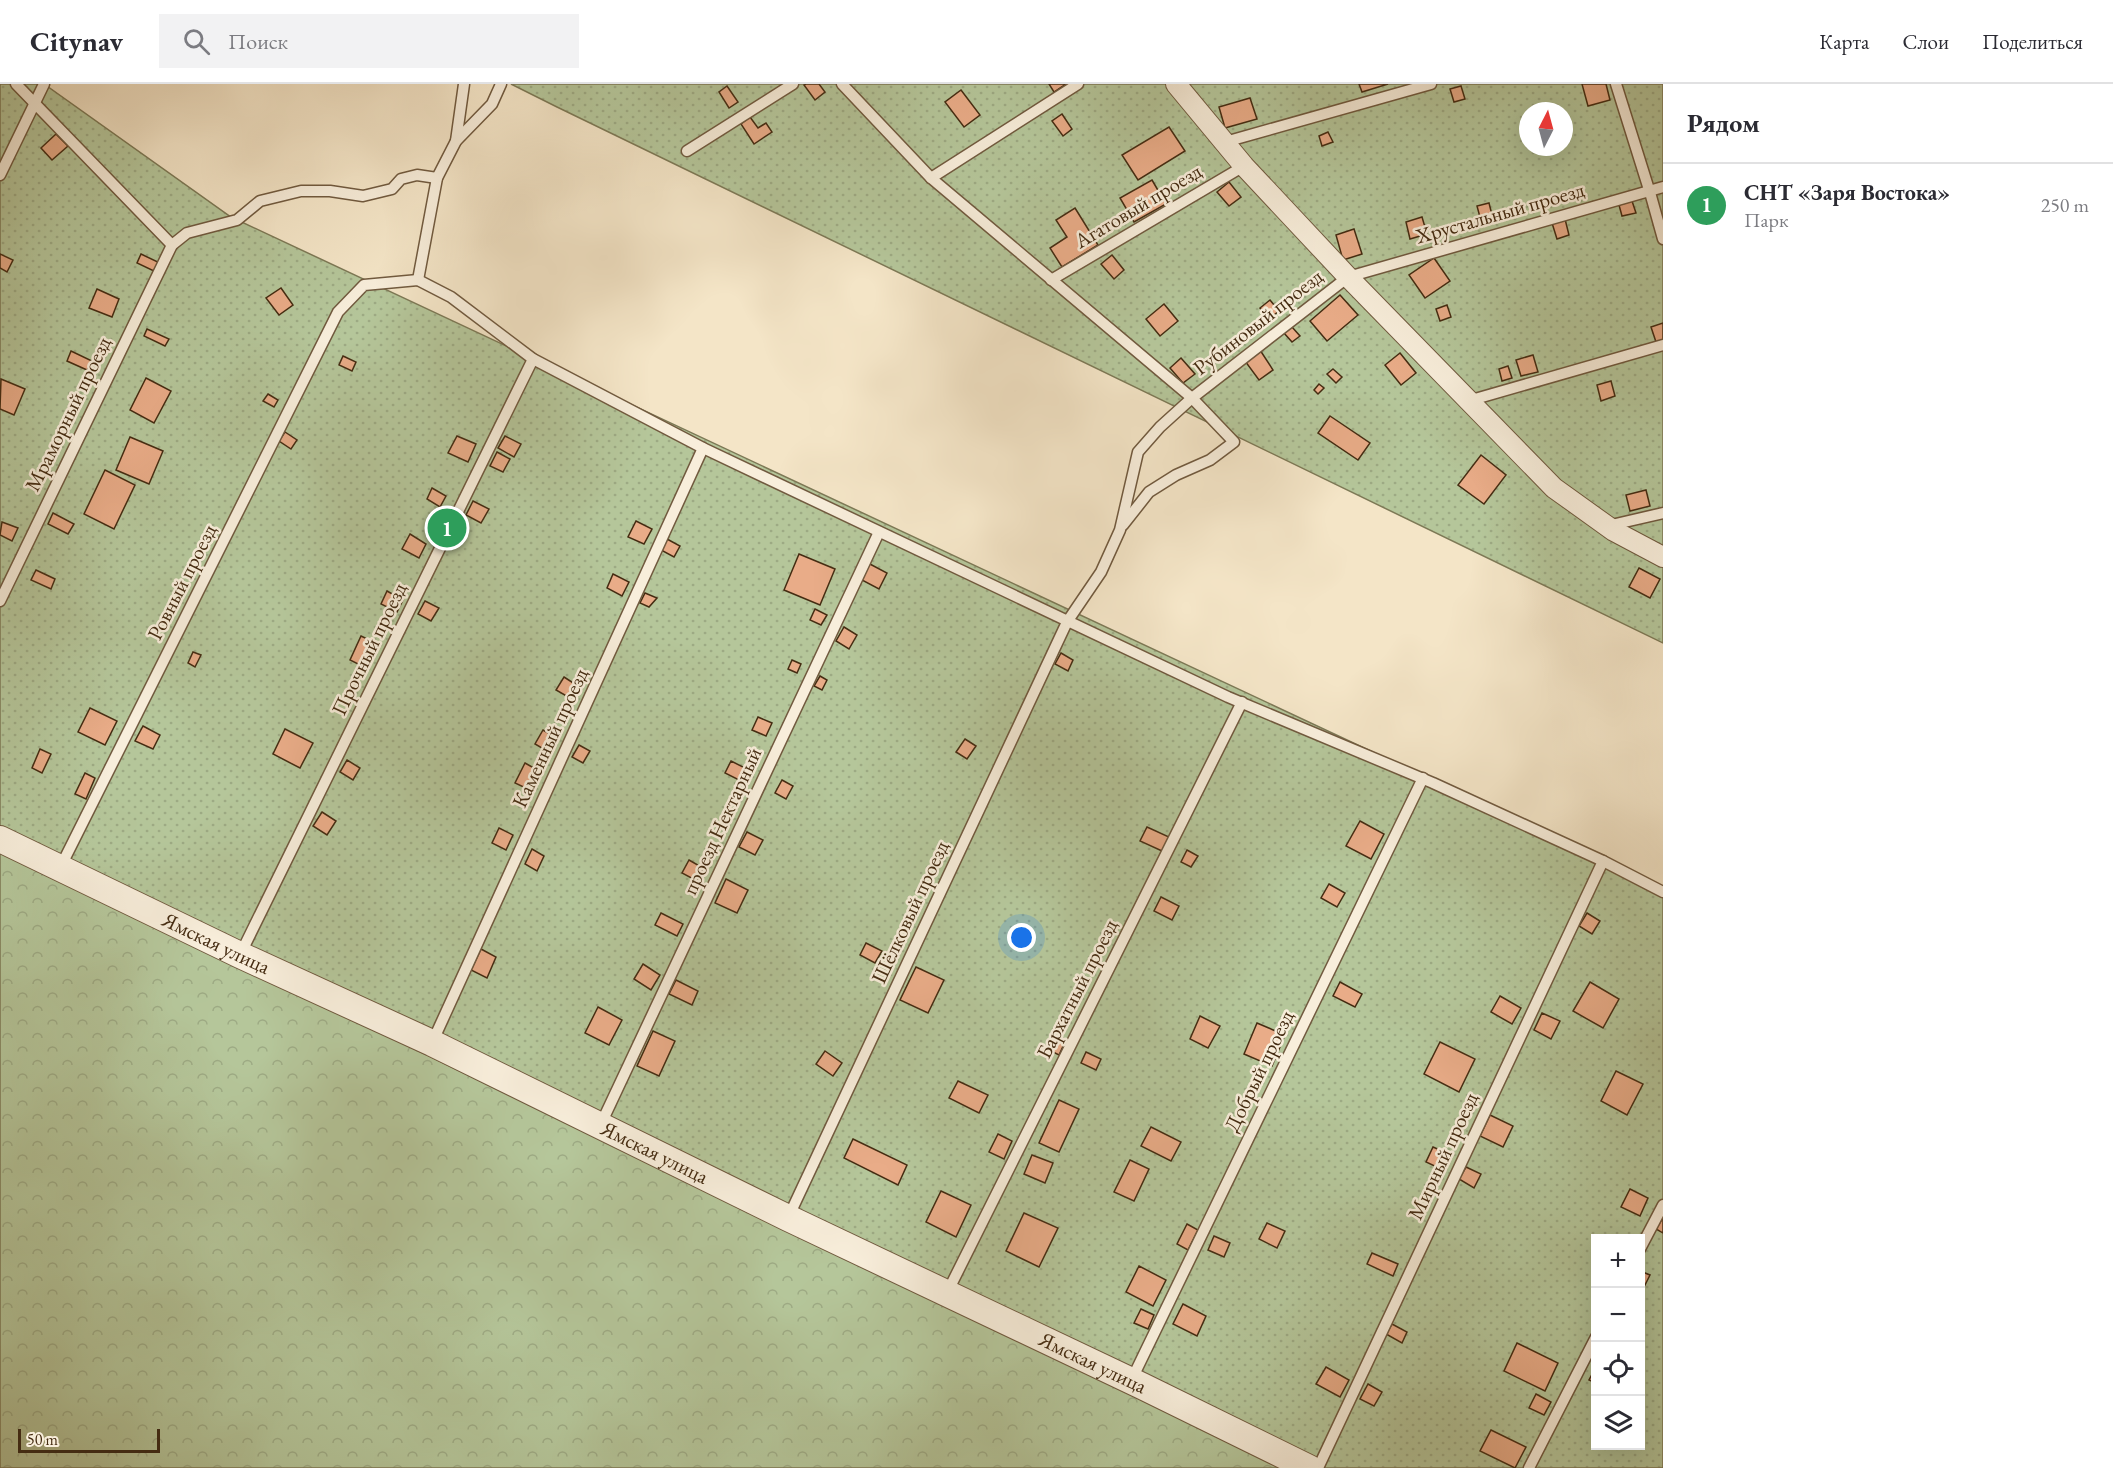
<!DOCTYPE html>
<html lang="ru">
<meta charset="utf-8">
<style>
:root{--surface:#fff;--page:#f2f2f3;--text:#2b2b33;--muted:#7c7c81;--line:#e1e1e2;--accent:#0b8043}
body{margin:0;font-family:"EB Garamond",serif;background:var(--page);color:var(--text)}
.controls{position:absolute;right:18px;bottom:18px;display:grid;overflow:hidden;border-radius:0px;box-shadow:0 6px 24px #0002}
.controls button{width:54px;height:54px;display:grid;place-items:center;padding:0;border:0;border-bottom:2px solid var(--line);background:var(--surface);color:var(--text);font:30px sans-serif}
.compass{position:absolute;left:1519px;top:18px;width:54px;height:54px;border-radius:50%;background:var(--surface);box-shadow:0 6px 24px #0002;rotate:6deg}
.scale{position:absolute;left:18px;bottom:15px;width:142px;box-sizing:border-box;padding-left:6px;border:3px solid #452c12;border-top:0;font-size:16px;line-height:21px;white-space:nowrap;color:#452c12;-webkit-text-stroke:4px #f8eedb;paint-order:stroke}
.you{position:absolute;left:1022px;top:854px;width:21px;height:21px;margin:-15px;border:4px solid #fff;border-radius:50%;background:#1a73e8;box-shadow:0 0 0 9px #1a73e833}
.badge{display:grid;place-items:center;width:39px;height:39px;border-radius:50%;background:var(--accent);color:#fff;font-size:20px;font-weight:700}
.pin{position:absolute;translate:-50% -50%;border:3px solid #fff;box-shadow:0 2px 6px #0006}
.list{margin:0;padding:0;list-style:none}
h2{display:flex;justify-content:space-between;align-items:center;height:78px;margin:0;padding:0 24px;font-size:26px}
h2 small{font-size:20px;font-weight:400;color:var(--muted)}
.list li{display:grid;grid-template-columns:39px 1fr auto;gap:18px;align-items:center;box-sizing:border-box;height:84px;padding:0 24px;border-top:2px solid var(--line)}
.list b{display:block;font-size:22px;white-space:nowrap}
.list p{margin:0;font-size:20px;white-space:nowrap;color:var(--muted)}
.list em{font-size:20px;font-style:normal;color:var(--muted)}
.icon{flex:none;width:33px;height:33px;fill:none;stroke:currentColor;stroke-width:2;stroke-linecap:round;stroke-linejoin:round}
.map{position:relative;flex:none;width:1663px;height:1384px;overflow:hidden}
header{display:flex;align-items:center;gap:36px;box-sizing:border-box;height:84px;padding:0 30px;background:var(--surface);border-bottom:2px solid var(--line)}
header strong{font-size:28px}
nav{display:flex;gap:33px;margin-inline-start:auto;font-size:21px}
.search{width:420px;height:54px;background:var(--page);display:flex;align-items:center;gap:15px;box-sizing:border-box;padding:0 21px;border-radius:0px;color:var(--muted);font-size:22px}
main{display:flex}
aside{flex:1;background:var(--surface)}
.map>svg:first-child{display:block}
.forest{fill:url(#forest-crowns);stroke:#7d7956;stroke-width:1.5}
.garden{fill:url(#garden-dots);stroke:#7d7956;stroke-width:1.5;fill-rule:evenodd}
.building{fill:#e9ac88;stroke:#452c12;stroke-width:1.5}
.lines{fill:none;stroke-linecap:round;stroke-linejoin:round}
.service-casing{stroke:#715a3f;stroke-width:13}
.minor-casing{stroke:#715a3f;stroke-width:22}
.tertiary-casing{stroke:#715a3f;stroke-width:28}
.service{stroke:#f8eedb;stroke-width:10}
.minor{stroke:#f8eedb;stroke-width:20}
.tertiary{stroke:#f8eedb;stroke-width:26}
.labels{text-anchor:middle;stroke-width:5;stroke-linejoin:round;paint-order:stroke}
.street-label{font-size:21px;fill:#452c12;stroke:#f8eedb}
</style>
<header>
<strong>Citynav</strong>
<div class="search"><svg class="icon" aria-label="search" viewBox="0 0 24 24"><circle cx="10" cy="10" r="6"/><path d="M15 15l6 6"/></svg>Поиск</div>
<nav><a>Карта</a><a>Слои</a><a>Поделиться</a></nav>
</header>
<main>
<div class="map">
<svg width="1663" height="1384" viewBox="0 0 1663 1384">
<defs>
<pattern id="forest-crowns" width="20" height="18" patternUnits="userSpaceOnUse" patternTransform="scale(1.5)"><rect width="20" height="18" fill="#b5c69a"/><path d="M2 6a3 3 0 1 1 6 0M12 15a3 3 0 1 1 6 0" fill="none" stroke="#9daa84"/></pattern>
<pattern id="garden-dots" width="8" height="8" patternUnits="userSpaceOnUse" patternTransform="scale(1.5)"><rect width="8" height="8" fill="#b5c69a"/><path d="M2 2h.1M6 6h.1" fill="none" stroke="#9daa84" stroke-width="1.8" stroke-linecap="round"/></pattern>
</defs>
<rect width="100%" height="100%" fill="#f4e5c7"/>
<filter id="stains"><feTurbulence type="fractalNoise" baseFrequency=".00333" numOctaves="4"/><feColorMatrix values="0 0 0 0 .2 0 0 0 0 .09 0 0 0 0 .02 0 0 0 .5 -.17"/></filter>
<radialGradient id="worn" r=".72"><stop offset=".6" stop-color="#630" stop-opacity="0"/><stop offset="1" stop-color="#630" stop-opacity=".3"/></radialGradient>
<path class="forest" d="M 0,765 L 1283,1384 L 0,1384 Z"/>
<g class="garden">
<path d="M 0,0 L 44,0 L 231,133 L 1663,804 L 1663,1384 L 1309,1384 L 0,755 ZM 1596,1154 L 1640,1154 L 1640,1362 L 1596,1362 Z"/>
<path d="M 511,0 L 1663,0 L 1663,559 L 557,23 ZM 1528,27 L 1564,27 L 1564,63 L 1528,63 Z"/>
</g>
<g class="building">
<path d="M 806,0 L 819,0 L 825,8 L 815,16 L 804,1 Z"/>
<path d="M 1049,0 L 1066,0 L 1054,8 Z"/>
<path d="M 1359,0 L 1388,0 L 1362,8 Z"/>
<path d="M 1582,0 L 1606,0 L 1610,16 L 1588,22 Z"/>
<path d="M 727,2 L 738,18 L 729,24 L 719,8 Z"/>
<path d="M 1461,2 L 1465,15 L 1454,18 L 1450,5 Z"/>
<path d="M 961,6 L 980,31 L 964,43 L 945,18 Z"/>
<path d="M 1250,14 L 1257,35 L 1225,44 L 1219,23 Z"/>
<path d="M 1062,30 L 1072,45 L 1063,52 L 1052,37 Z"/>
<path d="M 750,33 L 758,44 L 766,39 L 772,48 L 754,60 L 741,40 Z"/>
<path d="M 1169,43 L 1185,67 L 1138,96 L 1122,71 Z"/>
<path d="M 1328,48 L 1333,58 L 1322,62 L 1319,52 Z"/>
<path d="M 56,50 L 68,62 L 52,76 L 41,64 Z"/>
<path d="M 1152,96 L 1166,120 L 1134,138 L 1120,114 Z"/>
<path d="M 1229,98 L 1241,113 L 1229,122 L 1217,108 Z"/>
<path d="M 1632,117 L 1636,129 L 1622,132 L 1619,121 Z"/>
<path d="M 1489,119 L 1493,135 L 1481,137 L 1477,122 Z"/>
<path d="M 1075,124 L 1098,161 L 1062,183 L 1050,164 L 1067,153 L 1056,136 Z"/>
<path d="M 1422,133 L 1427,150 L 1410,155 L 1406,138 Z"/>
<path d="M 1565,135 L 1569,151 L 1557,155 L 1552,139 Z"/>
<path d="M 1354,145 L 1362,170 L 1343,176 L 1336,151 Z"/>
<path d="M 0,170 L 13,176 L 7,188 L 0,184 Z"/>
<path d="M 141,170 L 160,179 L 156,188 L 137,179 Z"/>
<path d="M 1112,171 L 1124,186 L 1114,195 L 1101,180 Z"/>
<path d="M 1434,174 L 1450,197 L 1425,214 L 1409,191 Z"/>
<path d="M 281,204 L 293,221 L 279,231 L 266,214 Z"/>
<path d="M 97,205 L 119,215 L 112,233 L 89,224 Z"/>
<path d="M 1340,211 L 1358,231 L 1327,257 L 1310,237 Z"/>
<path d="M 1270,216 L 1279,227 L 1269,235 L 1260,224 Z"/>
<path d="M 1164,220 L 1178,237 L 1160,252 L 1146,235 Z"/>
<path d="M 1447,221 L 1451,233 L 1440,237 L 1436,225 Z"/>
<path d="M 1663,239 L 1663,256 L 1656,258 L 1651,243 Z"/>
<path d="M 1292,243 L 1300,252 L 1292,258 L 1284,249 Z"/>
<path d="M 147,245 L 169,255 L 165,262 L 144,252 Z"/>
<path d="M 1260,266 L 1273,286 L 1259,296 L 1245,277 Z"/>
<path d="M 71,267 L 92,277 L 87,286 L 67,277 Z"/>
<path d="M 1400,269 L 1416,289 L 1401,301 L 1385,281 Z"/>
<path d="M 1533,271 L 1538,288 L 1521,292 L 1516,276 Z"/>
<path d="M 343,272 L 356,278 L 352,287 L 339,281 Z"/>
<path d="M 1181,274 L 1195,290 L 1183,299 L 1170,284 Z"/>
<path d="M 1508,282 L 1512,294 L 1502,297 L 1499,285 Z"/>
<path d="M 1333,285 L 1342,293 L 1336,299 L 1327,290 Z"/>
<path d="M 146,294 L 171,307 L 154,339 L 130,326 Z"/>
<path d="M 1,295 L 25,305 L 14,331 L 0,325 Z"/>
<path d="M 1611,297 L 1615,312 L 1601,317 L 1597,301 Z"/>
<path d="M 1319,300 L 1324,304 L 1318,310 L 1314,306 Z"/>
<path d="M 268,310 L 278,316 L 274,323 L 263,317 Z"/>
<path d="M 1330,332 L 1370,359 L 1358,376 L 1318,349 Z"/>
<path d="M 285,348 L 297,356 L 291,365 L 279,357 Z"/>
<path d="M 457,352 L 476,360 L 468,378 L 448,369 Z"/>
<path d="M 505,352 L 521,360 L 514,373 L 498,364 Z"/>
<path d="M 130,353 L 163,367 L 149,400 L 116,386 Z"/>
<path d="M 497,368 L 510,375 L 503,388 L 490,382 Z"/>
<path d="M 1481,371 L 1506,391 L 1484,420 L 1458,401 Z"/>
<path d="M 105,386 L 135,401 L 114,445 L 84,430 Z"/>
<path d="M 432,404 L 446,412 L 440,423 L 427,415 Z"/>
<path d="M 1646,406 L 1650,422 L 1630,427 L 1626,411 Z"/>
<path d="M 473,417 L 489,425 L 481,439 L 466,431 Z"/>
<path d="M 53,429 L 74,440 L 68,450 L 48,440 Z"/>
<path d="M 636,437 L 652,445 L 644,460 L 628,453 Z"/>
<path d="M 2,438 L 18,444 L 12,457 L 0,451 Z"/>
<path d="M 410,450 L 426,460 L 419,474 L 402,465 Z"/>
<path d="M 667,455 L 680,462 L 674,473 L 661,466 Z"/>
<path d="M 799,470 L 835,485 L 820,521 L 784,506 Z"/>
<path d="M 868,479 L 887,489 L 879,505 L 860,495 Z"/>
<path d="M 1639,484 L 1660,495 L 1650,514 L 1629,503 Z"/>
<path d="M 36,486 L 55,495 L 51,505 L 31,496 Z"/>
<path d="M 613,490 L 629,498 L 622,512 L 607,504 Z"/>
<path d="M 387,507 L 403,516 L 397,528 L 381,520 Z"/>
<path d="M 645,509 L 657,514 L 649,523 L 640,519 Z"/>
<path d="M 425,517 L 439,524 L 431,537 L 418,530 Z"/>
<path d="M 815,525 L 827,531 L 821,541 L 810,536 Z"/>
<path d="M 844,543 L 857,551 L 849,565 L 836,557 Z"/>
<path d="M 361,552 L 378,560 L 366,584 L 350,576 Z"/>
<path d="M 193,568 L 201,571 L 195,583 L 188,579 Z"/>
<path d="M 1061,569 L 1073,576 L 1068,587 L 1055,580 Z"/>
<path d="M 792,576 L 801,580 L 797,589 L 788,585 Z"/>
<path d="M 820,592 L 827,596 L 822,606 L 814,602 Z"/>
<path d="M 564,593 L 578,602 L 570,614 L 556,606 Z"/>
<path d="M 90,624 L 117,637 L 105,661 L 78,648 Z"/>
<path d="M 758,633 L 772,639 L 766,652 L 752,646 Z"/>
<path d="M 143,642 L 160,651 L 153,665 L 135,657 Z"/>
<path d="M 285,645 L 313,659 L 300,684 L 273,670 Z"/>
<path d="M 543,646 L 555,653 L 547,667 L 535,660 Z"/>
<path d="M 965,655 L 976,662 L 967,675 L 956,668 Z"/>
<path d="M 579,661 L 590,667 L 583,679 L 572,673 Z"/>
<path d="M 40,665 L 51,670 L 42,689 L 32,684 Z"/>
<path d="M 347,676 L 360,684 L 353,696 L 340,688 Z"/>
<path d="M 731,677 L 751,687 L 745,699 L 725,689 Z"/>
<path d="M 525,679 L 541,688 L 532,707 L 515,699 Z"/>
<path d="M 85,689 L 95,694 L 86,715 L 75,710 Z"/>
<path d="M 782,696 L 793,702 L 786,715 L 775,709 Z"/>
<path d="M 322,728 L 336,737 L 327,751 L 313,742 Z"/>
<path d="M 1360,737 L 1384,750 L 1371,775 L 1346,762 Z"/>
<path d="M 1147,743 L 1169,753 L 1162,767 L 1140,757 Z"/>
<path d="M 499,744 L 513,751 L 506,766 L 492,759 Z"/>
<path d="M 747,748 L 763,756 L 755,771 L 739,763 Z"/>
<path d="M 532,765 L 544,772 L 537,787 L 525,780 Z"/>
<path d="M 1187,766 L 1198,772 L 1191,783 L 1181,778 Z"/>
<path d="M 689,776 L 703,784 L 697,797 L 682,789 Z"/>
<path d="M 726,795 L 748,806 L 737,829 L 715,819 Z"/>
<path d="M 1329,800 L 1345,809 L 1337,823 L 1321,814 Z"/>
<path d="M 1161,813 L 1179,822 L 1172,836 L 1154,827 Z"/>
<path d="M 661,829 L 683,840 L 677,852 L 655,841 Z"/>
<path d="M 1587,829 L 1600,837 L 1592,850 L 1579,842 Z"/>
<path d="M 866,859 L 882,867 L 875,879 L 860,871 Z"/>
<path d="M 481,865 L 496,873 L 487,894 L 471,886 Z"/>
<path d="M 643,880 L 660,891 L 651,906 L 634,895 Z"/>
<path d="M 916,883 L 944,896 L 928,929 L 900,916 Z"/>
<path d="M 676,896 L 698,907 L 692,921 L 669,910 Z"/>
<path d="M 1340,898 L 1362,910 L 1355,923 L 1333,912 Z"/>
<path d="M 1590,898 L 1619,915 L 1603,944 L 1573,927 Z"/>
<path d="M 1500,912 L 1521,924 L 1512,940 L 1491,928 Z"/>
<path d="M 598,923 L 622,936 L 609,961 L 585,949 Z"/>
<path d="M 1542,929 L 1560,937 L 1551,955 L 1534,946 Z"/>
<path d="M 1200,932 L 1220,942 L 1208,964 L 1190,955 Z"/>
<path d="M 1257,939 L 1285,951 L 1272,982 L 1244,970 Z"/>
<path d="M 653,947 L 675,957 L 659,992 L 637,982 Z"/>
<path d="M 1055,953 L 1065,958 L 1059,971 L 1049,966 Z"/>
<path d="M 1440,958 L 1475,975 L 1459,1008 L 1424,990 Z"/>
<path d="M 825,967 L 842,979 L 833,992 L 816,980 Z"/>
<path d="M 1086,968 L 1101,975 L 1096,986 L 1081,979 Z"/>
<path d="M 1616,987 L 1643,1000 L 1627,1031 L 1601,1017 Z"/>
<path d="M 958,997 L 988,1011 L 979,1029 L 949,1014 Z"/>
<path d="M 1059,1016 L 1079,1025 L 1059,1068 L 1039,1059 Z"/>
<path d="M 1490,1031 L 1513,1042 L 1503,1063 L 1480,1052 Z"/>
<path d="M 1151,1043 L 1181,1058 L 1171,1077 L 1141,1062 Z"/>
<path d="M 998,1050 L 1012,1057 L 1004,1075 L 989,1068 Z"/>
<path d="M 853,1055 L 907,1081 L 898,1101 L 844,1074 Z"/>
<path d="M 1433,1063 L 1449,1070 L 1441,1085 L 1426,1078 Z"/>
<path d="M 1032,1071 L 1053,1079 L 1045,1099 L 1024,1090 Z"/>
<path d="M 1130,1076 L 1149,1085 L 1134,1117 L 1114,1108 Z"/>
<path d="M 1466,1083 L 1481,1090 L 1474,1104 L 1459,1095 Z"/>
<path d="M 1630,1105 L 1648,1114 L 1640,1132 L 1621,1123 Z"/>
<path d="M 941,1107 L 971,1121 L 956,1153 L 926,1138 Z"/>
<path d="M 1024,1129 L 1058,1144 L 1039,1183 L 1006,1167 Z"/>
<path d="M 1662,1135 L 1663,1135 L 1663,1149 L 1656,1145 Z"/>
<path d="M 1267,1139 L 1285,1147 L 1277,1164 L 1259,1155 Z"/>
<path d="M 1187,1140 L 1198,1146 L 1188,1166 L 1177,1160 Z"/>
<path d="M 1214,1152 L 1230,1159 L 1224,1173 L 1208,1166 Z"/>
<path d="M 1372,1169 L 1398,1180 L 1393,1192 L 1367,1180 Z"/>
<path d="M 1139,1182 L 1166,1196 L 1153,1222 L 1126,1208 Z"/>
<path d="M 1640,1187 L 1650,1191 L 1644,1203 L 1640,1201 Z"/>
<path d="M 1183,1220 L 1206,1232 L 1197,1252 L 1173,1240 Z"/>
<path d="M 1141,1225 L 1154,1231 L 1148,1245 L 1134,1239 Z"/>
<path d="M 1392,1240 L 1407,1248 L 1402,1259 L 1386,1250 Z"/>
<path d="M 1517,1259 L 1558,1279 L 1545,1307 L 1504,1287 Z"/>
<path d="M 1326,1283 L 1349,1296 L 1340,1313 L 1316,1300 Z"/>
<path d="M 1595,1285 L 1596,1285 L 1596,1299 L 1589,1296 Z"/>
<path d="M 1368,1300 L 1382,1308 L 1374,1322 L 1360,1315 Z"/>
<path d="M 1536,1310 L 1551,1318 L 1544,1331 L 1529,1324 Z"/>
<path d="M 1491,1346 L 1526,1363 L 1515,1384 L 1480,1367 Z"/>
</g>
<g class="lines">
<defs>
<g id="service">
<path d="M 16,0 L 172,161"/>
<path d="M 842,0 L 931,94 L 1192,314 L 1234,358 L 1210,376 L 1176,391 L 1149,408 L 1123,441"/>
<path d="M 1616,0 L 1651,112 L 1663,155"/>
<path d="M 456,57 L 464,0"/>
<path d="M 1225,58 L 1431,0"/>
<path d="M 687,67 L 793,0"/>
<path d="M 0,91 L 44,0"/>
<path d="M 931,94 L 1078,0"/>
<path d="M 418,196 L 437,94 L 456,57 L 492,20 L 501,0"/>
<path d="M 1051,196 L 1244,82"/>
<path d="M 1468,317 L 1663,261"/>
<path d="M 1607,442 L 1663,429"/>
<path d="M 0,517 L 172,161 L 187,149 L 237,136 L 260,117 L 301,107 L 330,107 L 363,112 L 392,105 L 401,95 L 417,91 L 437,94"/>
<path d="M 60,784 L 338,228 L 364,201 L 418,196 L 451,213 L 533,275 L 703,364 L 1228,613 L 1433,699 L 1603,777 L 1663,808"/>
<path d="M 240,871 L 533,275"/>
<path d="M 432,959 L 703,364"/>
<path d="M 600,1042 L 879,448"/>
<path d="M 788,1134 L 1067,538 L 1101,488 L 1120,446 L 1138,368 L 1160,343 L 1192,314 L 1348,193 L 1663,103"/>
<path d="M 1640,1165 L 1663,1121"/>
<path d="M 947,1209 L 1242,618"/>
<path d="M 1131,1297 L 1423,694"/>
<path d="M 1318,1384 L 1603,777"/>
<path d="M 1529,1384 L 1596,1253"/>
</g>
<path id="minor" d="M 1176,0 L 1244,82 L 1348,193 L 1554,404 L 1614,447 L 1663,473"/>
<g id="tertiary">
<path id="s1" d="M 0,755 L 240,871 L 432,959 L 788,1134 L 1142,1302 L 1309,1384"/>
</g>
</defs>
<use href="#service" class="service-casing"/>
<use href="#minor" class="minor-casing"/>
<use href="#tertiary" class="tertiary-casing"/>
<use href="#service" class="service"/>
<use href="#minor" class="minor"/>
<use href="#tertiary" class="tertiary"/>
</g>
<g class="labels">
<g class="street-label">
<text transform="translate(1138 122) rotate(-31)" y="7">Агатовый проезд</text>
<text transform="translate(1500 129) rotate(-16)" y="7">Хрустальный проезд</text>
<text transform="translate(1258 238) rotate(-38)" y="7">Рубиновый проезд</text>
<text transform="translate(68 330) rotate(-64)" y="7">Мраморный проезд</text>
<text transform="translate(182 498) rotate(-63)" y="7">Ровный проезд</text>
<text transform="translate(369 565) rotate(-64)" y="7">Прочный проезд</text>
<text transform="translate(550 654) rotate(-65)" y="7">Каменный проезд</text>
<text transform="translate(722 737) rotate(-65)" y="7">проезд Нектарный</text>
<text transform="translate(910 828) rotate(-65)" y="7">Шёлковый проезд</text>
<text dy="7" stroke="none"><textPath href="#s1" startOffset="240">Ямская улица</textPath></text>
<text transform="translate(1077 905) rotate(-63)" y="7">Бархатный проезд</text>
<text transform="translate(1259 987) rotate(-64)" y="7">Добрый проезд</text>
<text dy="7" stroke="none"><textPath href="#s1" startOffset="726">Ямская улица</textPath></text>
<text transform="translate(1443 1072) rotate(-65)" y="7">Мирный проезд</text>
<text dy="7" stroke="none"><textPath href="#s1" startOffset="1212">Ямская улица</textPath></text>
</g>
</g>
<rect width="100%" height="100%" filter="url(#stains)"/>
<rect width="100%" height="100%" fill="url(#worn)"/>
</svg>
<div class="controls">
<button>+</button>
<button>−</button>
<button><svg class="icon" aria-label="locate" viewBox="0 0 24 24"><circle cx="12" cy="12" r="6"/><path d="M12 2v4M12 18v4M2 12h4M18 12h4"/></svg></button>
<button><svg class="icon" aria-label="layers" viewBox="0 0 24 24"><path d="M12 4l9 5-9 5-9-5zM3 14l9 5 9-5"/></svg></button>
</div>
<svg class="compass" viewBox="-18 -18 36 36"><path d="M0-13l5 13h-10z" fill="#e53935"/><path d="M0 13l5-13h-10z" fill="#7c7c81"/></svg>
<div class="scale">50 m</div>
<div class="you"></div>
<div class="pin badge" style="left:447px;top:444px;background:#2e9e5b">1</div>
</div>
<aside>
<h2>Рядом<small></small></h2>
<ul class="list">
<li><span class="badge" style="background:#2e9e5b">1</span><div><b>СНТ «Заря Востока»</b><p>Парк</p></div><em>250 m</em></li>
</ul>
</aside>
</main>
